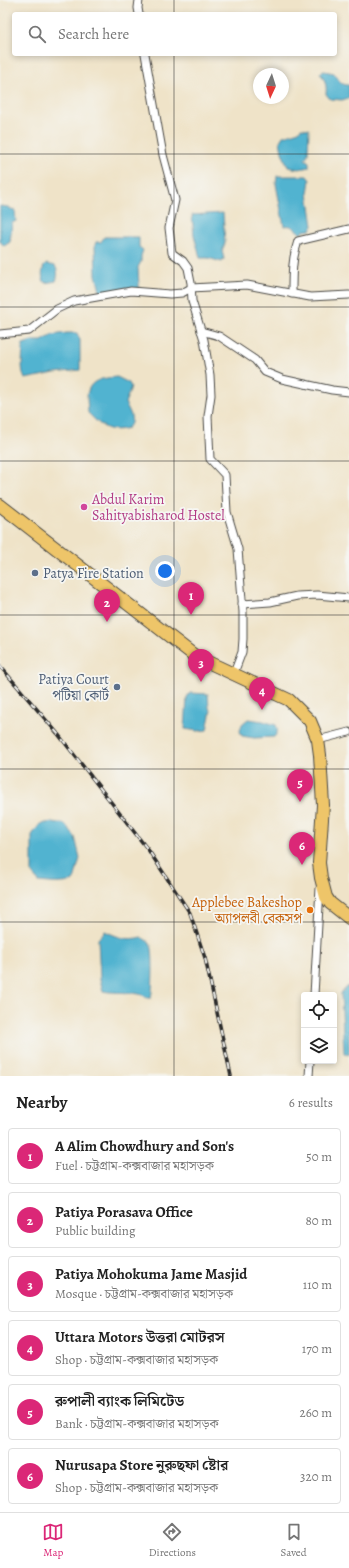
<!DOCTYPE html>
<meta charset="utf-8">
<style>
:root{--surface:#fff;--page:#f6f6f6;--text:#222;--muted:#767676;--line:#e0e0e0;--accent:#db2777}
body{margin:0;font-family:Alegreya,"Noto Serif Bengali",serif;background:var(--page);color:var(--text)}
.controls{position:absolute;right:12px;bottom:12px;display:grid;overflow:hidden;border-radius:4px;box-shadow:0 2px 6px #0003}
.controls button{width:36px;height:36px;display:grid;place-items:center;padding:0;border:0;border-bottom:1px solid var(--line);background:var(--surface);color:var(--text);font:20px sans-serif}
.compass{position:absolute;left:253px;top:68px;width:36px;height:36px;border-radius:50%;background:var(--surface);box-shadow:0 2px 6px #0003;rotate:184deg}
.you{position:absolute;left:165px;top:571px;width:14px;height:14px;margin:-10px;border:3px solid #fff;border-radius:50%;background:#1a73e8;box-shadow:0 0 0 6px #1a73e833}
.badge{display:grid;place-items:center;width:26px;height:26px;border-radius:50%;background:var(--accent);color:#fff;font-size:13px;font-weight:700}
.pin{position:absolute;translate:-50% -33px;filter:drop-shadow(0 1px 2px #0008)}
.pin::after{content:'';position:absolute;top:21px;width:14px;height:12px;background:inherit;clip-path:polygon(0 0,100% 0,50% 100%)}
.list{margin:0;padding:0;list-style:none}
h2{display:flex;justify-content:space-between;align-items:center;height:52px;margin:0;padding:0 16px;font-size:17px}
h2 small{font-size:13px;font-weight:400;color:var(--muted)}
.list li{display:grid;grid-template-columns:26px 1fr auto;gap:12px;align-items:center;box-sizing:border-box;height:56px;margin:0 8px 8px;padding:0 8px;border:1px solid var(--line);border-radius:4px}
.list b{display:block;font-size:15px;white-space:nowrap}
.list p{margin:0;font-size:13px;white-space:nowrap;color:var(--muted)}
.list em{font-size:13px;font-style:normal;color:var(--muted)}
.icon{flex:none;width:22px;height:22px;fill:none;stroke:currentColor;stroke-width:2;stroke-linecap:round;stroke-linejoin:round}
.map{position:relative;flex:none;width:349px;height:1076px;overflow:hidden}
.search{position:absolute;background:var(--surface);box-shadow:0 2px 6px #0003;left:12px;right:12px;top:12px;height:44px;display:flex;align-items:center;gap:10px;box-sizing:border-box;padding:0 14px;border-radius:4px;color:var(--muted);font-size:15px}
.sheet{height:436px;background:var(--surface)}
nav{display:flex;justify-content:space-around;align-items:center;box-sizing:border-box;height:56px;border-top:1px solid var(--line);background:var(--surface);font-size:11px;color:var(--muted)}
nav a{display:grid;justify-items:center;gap:2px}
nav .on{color:var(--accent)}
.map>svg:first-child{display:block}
.water{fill:#51b3d0;stroke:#3e6f7e}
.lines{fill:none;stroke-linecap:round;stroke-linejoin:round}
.minor-casing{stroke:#484743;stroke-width:9}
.trunk-casing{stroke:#484743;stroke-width:14}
.minor{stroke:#fff;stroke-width:7}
.trunk{stroke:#eec569;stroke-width:12}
.rail-casing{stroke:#2b2b2b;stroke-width:3.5}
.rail{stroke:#f6f6f2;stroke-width:2;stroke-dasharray:6;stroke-linecap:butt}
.grid{fill:none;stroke:#2b2b2b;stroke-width:1;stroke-opacity:0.55}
.hotel-dot{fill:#d1479c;stroke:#f6f6f2;stroke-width:1.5}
.service-dot{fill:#5c6f8a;stroke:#f6f6f2;stroke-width:1.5}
.food-dot{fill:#e8710a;stroke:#f6f6f2;stroke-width:1.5}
.labels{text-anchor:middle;stroke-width:3.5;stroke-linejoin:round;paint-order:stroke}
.hotel-label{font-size:14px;fill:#b23c85;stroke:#f6f6f2;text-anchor:start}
.service-label{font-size:14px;fill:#4e5e75;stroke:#f6f6f2;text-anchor:start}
.food-label{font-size:14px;fill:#c56008;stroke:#f6f6f2;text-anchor:end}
</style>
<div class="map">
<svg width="349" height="1076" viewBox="0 0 349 1076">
<rect width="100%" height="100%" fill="#f6f6f2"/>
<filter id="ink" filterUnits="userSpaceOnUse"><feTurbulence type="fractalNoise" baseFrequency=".025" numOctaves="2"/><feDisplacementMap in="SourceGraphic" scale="8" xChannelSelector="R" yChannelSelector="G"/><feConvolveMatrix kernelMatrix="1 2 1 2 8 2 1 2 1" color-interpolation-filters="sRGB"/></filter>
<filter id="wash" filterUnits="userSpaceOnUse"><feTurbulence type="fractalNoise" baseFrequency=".012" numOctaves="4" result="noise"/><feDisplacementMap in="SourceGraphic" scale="16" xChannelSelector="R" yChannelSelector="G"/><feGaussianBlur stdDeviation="0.9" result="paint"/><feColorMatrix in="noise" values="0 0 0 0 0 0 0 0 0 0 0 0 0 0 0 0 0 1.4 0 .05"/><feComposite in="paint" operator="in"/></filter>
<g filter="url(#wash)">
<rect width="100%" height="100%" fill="#efe3c8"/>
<g class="water">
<path d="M 324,71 L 334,73 C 338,78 341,86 349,85 L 349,98 L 342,100 L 330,99 L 326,94 C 327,86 325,79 320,73 Z"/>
<path d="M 301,128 L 309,129 L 308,154 L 305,159 L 309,162 L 309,167 L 299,169 L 288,167 L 282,152 L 280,141 L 283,136 L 299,131 Z"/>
<path d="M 277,176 L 307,176 L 310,180 L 308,193 L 313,226 L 310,230 L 303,231 L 301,234 C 295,229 292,224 284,226 L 276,184 Z"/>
<path d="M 0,206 L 8,207 L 15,211 L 16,221 L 12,223 L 10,242 L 4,246 L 0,241 Z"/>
<path d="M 223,213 L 225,243 L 222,251 L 224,259 L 222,262 L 208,258 L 200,258 L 194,235 L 192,215 Z"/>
<path d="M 104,237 L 139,237 L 139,247 L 143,250 L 141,256 L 141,262 L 138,267 L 139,288 L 103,293 L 100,291 L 96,275 L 95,245 L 96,242 L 101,242 Z"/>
<path d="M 47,264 L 55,266 C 58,271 58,275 56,281 L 45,283 C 41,278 42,272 44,266 Z"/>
<path d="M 67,333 L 77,333 L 80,340 L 80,370 L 55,373 L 25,379 C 20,370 23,355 23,344 L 32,341 L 42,341 L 52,335 Z"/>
<path d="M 117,377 L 129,383 L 131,387 L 125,403 C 130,412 135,420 128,428 C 108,433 102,427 88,413 C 88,407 86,397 88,391 C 92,378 107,378 117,377 Z"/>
<path d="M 190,693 L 208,694 L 209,708 L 211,710 L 207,730 L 198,731 L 185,729 L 187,697 Z"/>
<path d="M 248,719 L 263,721 L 276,725 C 278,731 278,733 274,737 L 254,738 L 242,736 L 240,731 L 242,724 Z"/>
<path d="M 52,822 L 65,824 L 75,837 L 80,858 L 74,880 C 65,885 49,883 39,882 L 32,874 L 32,835 L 40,824 Z"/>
<path d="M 105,931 C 117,937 128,941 141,937 C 144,939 149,941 151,945 C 154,951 153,991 151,998 L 147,998 C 140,990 114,994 103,991 L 100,979 L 98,939 Z"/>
<path d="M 349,985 L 349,1055 L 344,1053 L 341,993 Z"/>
</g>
</g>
<g filter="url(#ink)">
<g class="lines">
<defs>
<g id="minor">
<path d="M 139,14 L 138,8 L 139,0"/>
<path d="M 145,54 L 163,155 L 175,200 L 169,228 L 172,253 L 183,261 L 188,268 L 191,283 L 192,301 L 204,340 L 210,375 L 211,395 L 208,416 L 210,459 L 225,475 L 227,512 L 238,549 L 243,612 L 243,639 L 242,652 L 234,673"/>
<path d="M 292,294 C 292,275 292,258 298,241 L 349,229"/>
<path d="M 201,331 L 219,336 L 255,360 L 265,372 L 282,379 L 332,390 L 349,392"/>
<path d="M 0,334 L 29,331 L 57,309 L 74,301 L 131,291 L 170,294 L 182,293 L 191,288 L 247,285 L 310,297 L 349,295"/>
<path d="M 242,604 L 270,602 L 297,596 L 317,595 L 349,598"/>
<path d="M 318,740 L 349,732"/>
<path d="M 314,995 L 320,888"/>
<path d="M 309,1076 L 310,1061"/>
</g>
<path id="trunk" d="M 0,505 L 195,656 L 289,700 L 310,721 L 318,740 L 320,755 L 323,805 L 319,863 L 321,878 L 326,897 L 330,903 L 349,918"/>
</defs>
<use href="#minor" class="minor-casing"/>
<use href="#trunk" class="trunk-casing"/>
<use href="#minor" class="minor"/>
<use href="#trunk" class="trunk"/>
<defs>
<path id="rail" d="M 0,666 L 58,734 L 149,851 L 190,913 L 205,958 L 231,1076"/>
</defs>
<use href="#rail" class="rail-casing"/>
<use href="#rail" class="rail"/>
</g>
</g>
<path class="grid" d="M 174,0 L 174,14M 174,54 L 174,1076M 0,154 L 349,154M 0,307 L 349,307M 0,461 L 349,461M 0,615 L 349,615M 0,769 L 349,769M 0,922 L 349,922"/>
<circle class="hotel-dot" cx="84" cy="507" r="4"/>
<g class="service-dot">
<circle cx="35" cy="573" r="4"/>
<circle cx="117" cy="687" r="4"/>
</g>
<circle class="food-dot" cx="310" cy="910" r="4"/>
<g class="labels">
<g class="hotel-label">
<text x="92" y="504">Abdul Karim<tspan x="92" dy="16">Sahityabisharod Hostel</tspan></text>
</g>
<g class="service-label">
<text x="43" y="578">Patya Fire Station</text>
<text x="109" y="684" text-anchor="end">Patiya Court<tspan x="109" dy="16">পটিয়া কোর্ট</tspan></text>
</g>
<g class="food-label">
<text x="302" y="907">Applebee Bakeshop<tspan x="302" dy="16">অ্যাপলবী বেকসপ</tspan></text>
</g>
</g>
</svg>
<div class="controls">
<button><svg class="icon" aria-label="locate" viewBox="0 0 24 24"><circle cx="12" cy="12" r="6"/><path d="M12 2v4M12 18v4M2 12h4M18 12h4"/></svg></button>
<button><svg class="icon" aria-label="layers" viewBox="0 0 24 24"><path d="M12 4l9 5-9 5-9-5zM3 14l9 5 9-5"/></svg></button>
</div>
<svg class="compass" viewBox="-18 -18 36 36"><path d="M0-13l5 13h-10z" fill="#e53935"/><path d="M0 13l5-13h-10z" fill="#767676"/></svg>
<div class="you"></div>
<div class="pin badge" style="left:191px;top:615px">1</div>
<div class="pin badge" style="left:107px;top:622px">2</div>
<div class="pin badge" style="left:201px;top:682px">3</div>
<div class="pin badge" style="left:262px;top:710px">4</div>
<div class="pin badge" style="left:300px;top:802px">5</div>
<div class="pin badge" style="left:302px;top:865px">6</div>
<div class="search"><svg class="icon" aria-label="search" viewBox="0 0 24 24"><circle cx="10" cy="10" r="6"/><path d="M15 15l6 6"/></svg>Search here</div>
</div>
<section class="sheet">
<h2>Nearby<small>6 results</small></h2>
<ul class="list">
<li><span class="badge">1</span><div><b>A Alim Chowdhury and Son's</b><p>Fuel · চট্টগ্রাম-কক্সবাজার মহাসড়ক</p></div><em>50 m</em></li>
<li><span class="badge">2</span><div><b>Patiya Porasava Office</b><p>Public building</p></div><em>80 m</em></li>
<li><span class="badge">3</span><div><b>Patiya Mohokuma Jame Masjid</b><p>Mosque · চট্টগ্রাম-কক্সবাজার মহাসড়ক</p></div><em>110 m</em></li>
<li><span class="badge">4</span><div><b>Uttara Motors উত্তরা মোটরস</b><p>Shop · চট্টগ্রাম-কক্সবাজার মহাসড়ক</p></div><em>170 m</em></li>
<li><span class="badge">5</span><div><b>রুপালী ব্যাংক লিমিটেড</b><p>Bank · চট্টগ্রাম-কক্সবাজার মহাসড়ক</p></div><em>260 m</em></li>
<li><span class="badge">6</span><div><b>Nurusapa Store নুরুছফা ষ্টোর</b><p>Shop · চট্টগ্রাম-কক্সবাজার মহাসড়ক</p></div><em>320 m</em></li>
</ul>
</section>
<nav>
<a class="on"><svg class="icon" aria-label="map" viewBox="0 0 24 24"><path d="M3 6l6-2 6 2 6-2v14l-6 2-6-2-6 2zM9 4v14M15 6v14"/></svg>Map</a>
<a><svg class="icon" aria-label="directions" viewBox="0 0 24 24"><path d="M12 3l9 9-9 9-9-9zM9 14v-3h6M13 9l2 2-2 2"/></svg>Directions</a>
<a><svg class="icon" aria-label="saved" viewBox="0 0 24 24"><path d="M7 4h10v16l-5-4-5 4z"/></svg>Saved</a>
</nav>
